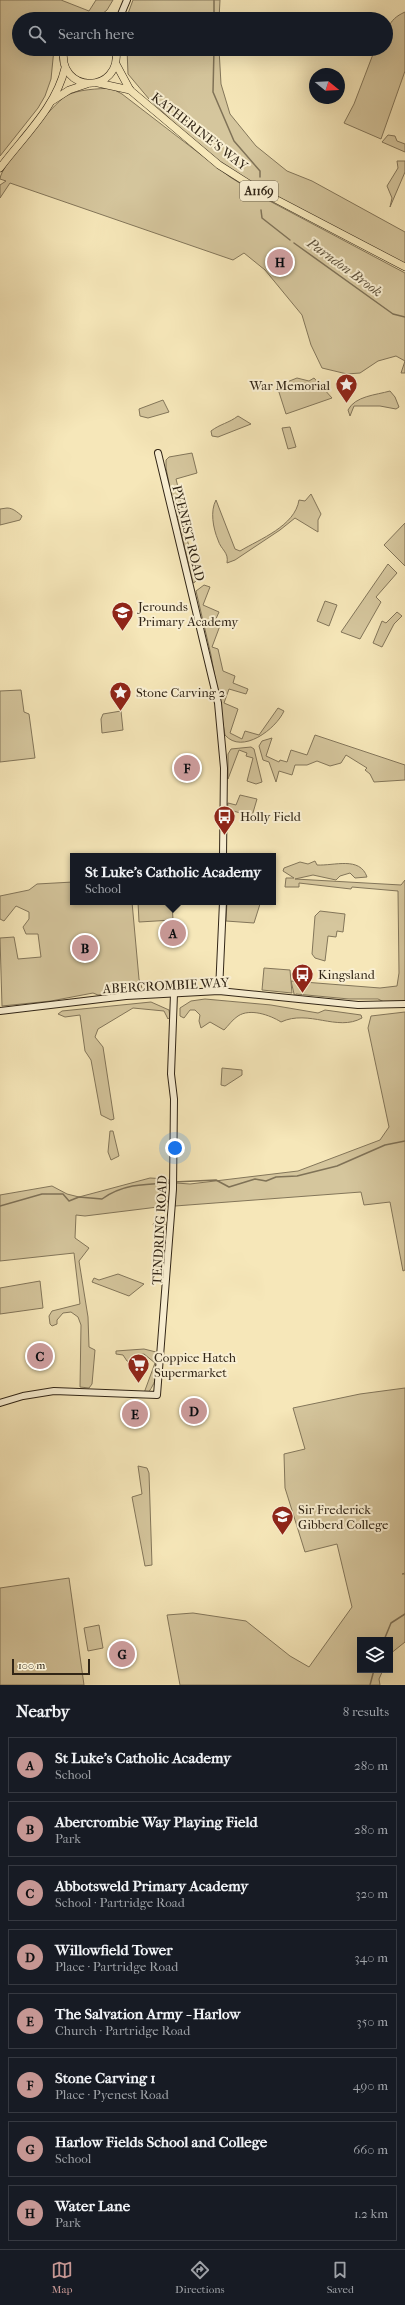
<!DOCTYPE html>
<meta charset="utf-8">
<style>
:root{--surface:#171b24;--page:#20242c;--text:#f1f3f6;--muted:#9ea1a6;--line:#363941;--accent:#c59692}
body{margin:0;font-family:"IM FELL French Canon",serif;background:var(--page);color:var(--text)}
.controls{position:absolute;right:12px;bottom:12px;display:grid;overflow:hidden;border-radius:0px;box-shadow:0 4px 16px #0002}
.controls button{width:36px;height:36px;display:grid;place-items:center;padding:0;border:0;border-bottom:1px solid var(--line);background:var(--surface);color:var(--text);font:20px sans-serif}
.compass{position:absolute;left:309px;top:68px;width:36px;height:36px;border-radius:50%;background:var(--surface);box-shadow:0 4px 16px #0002;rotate:108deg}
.scale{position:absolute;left:12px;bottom:10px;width:78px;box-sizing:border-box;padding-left:4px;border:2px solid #312516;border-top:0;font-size:11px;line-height:14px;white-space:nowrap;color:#312516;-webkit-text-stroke:3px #f9efd2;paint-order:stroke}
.you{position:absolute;left:175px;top:1148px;width:14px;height:14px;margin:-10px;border:3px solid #fff;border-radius:50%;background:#1a73e8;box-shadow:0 0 0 6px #1a73e833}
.badge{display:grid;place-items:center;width:26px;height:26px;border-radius:50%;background:var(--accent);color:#111;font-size:13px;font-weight:700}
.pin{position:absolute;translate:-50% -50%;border:2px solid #fff;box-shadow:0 1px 4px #0006}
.popup{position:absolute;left:70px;top:853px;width:206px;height:52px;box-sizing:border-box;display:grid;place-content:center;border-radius:0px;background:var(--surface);filter:drop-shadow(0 1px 3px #0005);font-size:13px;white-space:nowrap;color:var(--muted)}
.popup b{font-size:15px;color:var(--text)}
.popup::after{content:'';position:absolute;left:50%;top:100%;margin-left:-8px;border:8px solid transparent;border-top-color:var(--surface)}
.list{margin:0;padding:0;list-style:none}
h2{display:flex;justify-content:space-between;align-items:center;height:52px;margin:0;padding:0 16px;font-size:17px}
h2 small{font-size:13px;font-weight:400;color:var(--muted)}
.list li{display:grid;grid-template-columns:26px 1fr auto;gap:12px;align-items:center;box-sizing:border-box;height:56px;margin:0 8px 8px;padding:0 8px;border:1px solid var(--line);border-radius:0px}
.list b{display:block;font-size:15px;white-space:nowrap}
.list p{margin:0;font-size:13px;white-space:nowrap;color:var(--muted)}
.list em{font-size:13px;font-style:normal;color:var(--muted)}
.icon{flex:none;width:22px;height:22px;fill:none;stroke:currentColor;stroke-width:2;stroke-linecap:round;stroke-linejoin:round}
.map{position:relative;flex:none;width:405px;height:1685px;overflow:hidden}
.search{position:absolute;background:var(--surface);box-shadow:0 4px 16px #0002;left:12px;right:12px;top:12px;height:44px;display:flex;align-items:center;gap:10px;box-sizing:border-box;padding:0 14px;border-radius:22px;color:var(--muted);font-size:15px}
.sheet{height:564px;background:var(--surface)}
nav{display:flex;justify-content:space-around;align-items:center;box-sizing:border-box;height:56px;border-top:1px solid var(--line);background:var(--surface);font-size:11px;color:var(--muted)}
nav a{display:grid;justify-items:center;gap:2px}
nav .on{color:var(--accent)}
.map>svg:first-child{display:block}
.green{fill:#d5c69d;stroke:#83765a}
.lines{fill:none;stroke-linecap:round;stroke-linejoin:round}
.stream{stroke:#7f7257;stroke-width:1.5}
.secondary-casing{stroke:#312516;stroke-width:8}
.primary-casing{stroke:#312516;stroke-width:8}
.secondary{stroke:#f9efd2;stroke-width:6}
.primary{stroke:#f6e7b9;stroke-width:7}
.labels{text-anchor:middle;stroke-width:4;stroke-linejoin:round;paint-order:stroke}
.shield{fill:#f9efd2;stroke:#6d624e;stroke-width:1}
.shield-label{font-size:12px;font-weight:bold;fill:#312516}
.street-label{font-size:13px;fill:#312516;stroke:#f9efd2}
.poi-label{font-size:13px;fill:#312516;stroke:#f9efd2;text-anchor:start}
.water-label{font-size:14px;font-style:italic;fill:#5e523c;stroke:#f9efd2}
</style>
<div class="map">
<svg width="405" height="1685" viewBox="0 0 405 1685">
<rect width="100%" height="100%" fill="#f6e7b9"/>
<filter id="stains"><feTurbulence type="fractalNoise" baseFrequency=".005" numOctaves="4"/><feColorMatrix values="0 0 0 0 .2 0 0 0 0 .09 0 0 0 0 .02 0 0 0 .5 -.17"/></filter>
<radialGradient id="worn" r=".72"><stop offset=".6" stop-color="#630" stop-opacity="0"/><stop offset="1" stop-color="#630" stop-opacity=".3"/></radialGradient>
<g class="green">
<path d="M 0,0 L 61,0 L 89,11 L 96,0 L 113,0 L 107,10 L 96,19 L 19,19 L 19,49 L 54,49 L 51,79 L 45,96 L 38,108 L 0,156 Z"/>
<path d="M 133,0 L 220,0 L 219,19 L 126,19 Z"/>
<path d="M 405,12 L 405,71 L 381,139 L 344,123 L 354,104 L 375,49 L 386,49 C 386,31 387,20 405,12 Z"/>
<path d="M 127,49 L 219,49 L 221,84 L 230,114 L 256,146 L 287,171 L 312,181 L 405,232 L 405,264 L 294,209 L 210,157 L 149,99 L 128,74 Z"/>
<path d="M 111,88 L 122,94 L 230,177 L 262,197 L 405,273 L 405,373 L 401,373 L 405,361 L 396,356 L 378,361 L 360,373 L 347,374 L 322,368 L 311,345 L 302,315 L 265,270 L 244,253 L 233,260 L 10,183 L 0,198 L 0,185 L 6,181 L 0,179 C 0,166 54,103 66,96 C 78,89 98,89 111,88 Z"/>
<path d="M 388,135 L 395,136 L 397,141 L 405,144 L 405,152 L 382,142 Z"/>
<path d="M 397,161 L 405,161 L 405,172 L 390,207 L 392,198 L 387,186 L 398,168 Z"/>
<path d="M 297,378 L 309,381 L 314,378 L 332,398 L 286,414 L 277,386 Z"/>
<path d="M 390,391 L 395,397 L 399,407 L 396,409 L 380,406 L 354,406 L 350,416 L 348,410 C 355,396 376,395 390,391 Z"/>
<path d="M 163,400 L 169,412 L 148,418 L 140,416 L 139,409 Z"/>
<path d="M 238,416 L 251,424 L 218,437 L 212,436 L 211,431 C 220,424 229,423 238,416 Z"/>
<path d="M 290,427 L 296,447 L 288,449 L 282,428 Z"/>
<path d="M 192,453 L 197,473 L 176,479 L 181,499 L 180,504 L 173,504 L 166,468 L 166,460 L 169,457 Z"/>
<path d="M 311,494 L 321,514 L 318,520 L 318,532 L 295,518 L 280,530 L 235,560 L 227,563 C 229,552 221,550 218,540 C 213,528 210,511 216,500 L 235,549 L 240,551 C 260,539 295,526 299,500 L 305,501 Z"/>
<path d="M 7,508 C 13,508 17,512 22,516 L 20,520 L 0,525 L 0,509 Z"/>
<path d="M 176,510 L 179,511 L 198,578 L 195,582 L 193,583 Z"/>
<path d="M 405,523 L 405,566 L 384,545 Z"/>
<path d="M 388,564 L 397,573 L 376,597 L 381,602 L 360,639 L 341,632 Z"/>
<path d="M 204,585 L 210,587 L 203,605 L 219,612 L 215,621 L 221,623 L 212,647 L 218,649 L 223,671 L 235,676 L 233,683 L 248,689 L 246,694 L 229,689 L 224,703 L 238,709 L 230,733 L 242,739 L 245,731 L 259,735 L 278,708 L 284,711 C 276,729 242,755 225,735 L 211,655 L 196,591 Z"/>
<path d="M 325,601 L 337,605 L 329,626 L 317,621 Z"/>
<path d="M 397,612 L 402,616 L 394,624 L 382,647 L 373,643 L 382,621 L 386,623 Z"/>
<path d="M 21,690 L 24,712 L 29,714 L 35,758 L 0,762 L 0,691 Z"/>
<path d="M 121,711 L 123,730 L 102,733 L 101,719 L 103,714 Z"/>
<path d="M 315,735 L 405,765 L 405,780 L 374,782 L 370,774 L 365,770 L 367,768 L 346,755 L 341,763 L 330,766 L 317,761 L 307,765 L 295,765 L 292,775 L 279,771 L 276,782 L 269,762 L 263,760 L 259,746 L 262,741 L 272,738 L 266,756 L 279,762 L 280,760 L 287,762 L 291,750 L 307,755 Z"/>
<path d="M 251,747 L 254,749 L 262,782 L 256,784 L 247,781 L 253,758 L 246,756 L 247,753 L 239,750 L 228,779 L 228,754 L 231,749 Z"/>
<path d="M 240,795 L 257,799 L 252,816 L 233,811 L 231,816 L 227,815 L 228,803 L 236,805 Z"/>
<path d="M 315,861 L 317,865 C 334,866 360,856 367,877 L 355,878 L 350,873 L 340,876 L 336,880 L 313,875 L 295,879 L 401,885 L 405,880 L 405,1001 L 384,1002 L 378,999 L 349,999 L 296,994 L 295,998 L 291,981 L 380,988 L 397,986 L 399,973 L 398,891 L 352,887 L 351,889 L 299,883 L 299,887 L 285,887 L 286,878 L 294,878 L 283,871 L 284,868 L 300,862 L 308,864 Z"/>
<path d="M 73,882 L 73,902 L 132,902 L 139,979 L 142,988 L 148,991 L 98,995 L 93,993 L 51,1001 L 2,1006 L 0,938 L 14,937 L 18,959 L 41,957 L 38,934 L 26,934 L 23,927 L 29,919 L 29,912 L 16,906 L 4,921 L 0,919 L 0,896 L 29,890 L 37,884 Z"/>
<path d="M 138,902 L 172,902 L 173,920 L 139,922 Z"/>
<path d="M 227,902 L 260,904 L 254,923 L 226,921 Z"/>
<path d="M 320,911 L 345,914 L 343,932 L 337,931 L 336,937 L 328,936 L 325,961 L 315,958 L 312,954 L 315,916 Z"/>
<path d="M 264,968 L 290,970 L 292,993 L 262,990 Z"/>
<path d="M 205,999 L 271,1005 L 318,1013 L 325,1010 L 361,1015 L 362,1018 C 337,1032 309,1009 281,1022 C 270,1015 250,1008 238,1016 C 233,1019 228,1026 224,1030 L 210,1022 L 201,1028 L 199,1021 L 200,1015 L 195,1010 L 190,1010 L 184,1018 L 180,1016 L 180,1008 L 191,1001 Z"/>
<path d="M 151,1002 L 169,1010 L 170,1017 L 168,1019 L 164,1011 L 133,1008 L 98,1029 L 95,1037 L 103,1047 L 114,1119 L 111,1120 L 101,1115 L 91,1060 L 85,1051 L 80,1015 L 65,1017 L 58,1014 L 62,1011 Z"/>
<path d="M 405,1012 L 405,1270 L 403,1271 L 390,1202 L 364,1205 L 361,1192 L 175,1206 L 176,1183 L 190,1184 L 298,1171 L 380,1140 L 389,1127 L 368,1028 L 371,1016 Z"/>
<path d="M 222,1068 L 242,1070 L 242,1075 L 225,1086 L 221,1085 Z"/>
<path d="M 110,1131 L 113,1131 L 119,1156 L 111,1160 L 108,1152 Z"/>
<path d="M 150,1178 L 168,1179 L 171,1191 L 166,1206 L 85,1216 L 76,1215 L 75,1238 L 89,1248 L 79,1261 L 88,1317 L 89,1347 L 95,1350 L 92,1384 L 89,1388 L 80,1387 L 81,1325 L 78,1317 L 71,1312 L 63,1313 L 57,1320 L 57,1324 L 52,1326 L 50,1324 L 49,1316 L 52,1311 L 80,1304 L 74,1253 L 0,1261 L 0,1195 L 52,1186 L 67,1194 L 79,1197 Z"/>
<path d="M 160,1220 L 165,1224 L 162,1264 L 157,1262 L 158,1234 L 153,1224 Z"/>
<path d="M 118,1274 L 144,1284 L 129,1296 L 92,1282 L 94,1278 L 99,1280 Z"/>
<path d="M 40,1281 L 43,1308 L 0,1314 L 0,1288 Z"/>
<path d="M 144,1349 L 156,1352 C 161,1366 157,1381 148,1393 L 144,1393 L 155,1363 L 144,1354 L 138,1355 L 131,1363 L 127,1361 L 123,1355 L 116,1354 L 116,1351 Z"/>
<path d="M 405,1388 L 405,1573 L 402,1574 L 405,1574 L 405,1642 L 390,1654 L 390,1640 L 360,1640 L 360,1670 L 383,1670 L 379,1679 L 380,1685 L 180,1685 L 167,1615 L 193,1613 L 246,1621 L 290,1656 L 309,1667 L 352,1607 L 337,1544 L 305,1552 L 285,1488 L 284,1454 L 305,1449 L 293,1408 L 360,1394 Z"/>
<path d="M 138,1466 L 147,1468 L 149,1473 L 152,1565 L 145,1566 L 132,1497 L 142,1494 Z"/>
<path d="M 69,1578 L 84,1685 L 0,1685 L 0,1588 Z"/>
<path d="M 99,1625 L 103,1648 L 88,1651 L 84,1628 Z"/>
</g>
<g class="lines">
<g class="stream">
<path d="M 214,19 L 214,0"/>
<path d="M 214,49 L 213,92 L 234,141 L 260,171 L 260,177"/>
<path d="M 261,210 L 262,218 L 290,240"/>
<path d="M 294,243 L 393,314 L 405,317"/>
<path d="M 174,1182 L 216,1180 L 229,1187 L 255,1179 L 266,1181 L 276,1177 L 297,1176 L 337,1166 L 385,1145 L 405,1141"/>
<path d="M 0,1206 L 42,1194 L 63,1194 L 69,1201 L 79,1197 L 102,1199 C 123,1184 145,1184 170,1183"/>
<path d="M 384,1640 L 391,1623 L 405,1614"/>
<path d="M 370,1685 L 374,1670"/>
</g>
<defs>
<g id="secondary">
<path d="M 119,19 L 127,0"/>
<path d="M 158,453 L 218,703 L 224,768 L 223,856"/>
<path d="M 219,991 L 223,902"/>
<path d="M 0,1011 L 126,996 L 219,991 L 358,1005 L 405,1004"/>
<path d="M 0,1403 L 23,1396 L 54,1391 L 157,1395 L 173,1189 L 174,1099 L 171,1074 L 174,994"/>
</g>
<g id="primary">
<path d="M 64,49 C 56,93 122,96 116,49"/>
<path d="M 116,64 L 130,90 L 219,165 L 260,191 L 405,267"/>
<path d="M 98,83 L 130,90"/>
<path d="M 52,101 L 69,90 L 87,84"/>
<path d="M 0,168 C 23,137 56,107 65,68"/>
</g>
</defs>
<use href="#secondary" class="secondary-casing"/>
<use href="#primary" class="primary-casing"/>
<use href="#secondary" class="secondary"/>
<use href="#primary" class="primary"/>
</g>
<defs>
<symbol id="sight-pin" viewBox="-11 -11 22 30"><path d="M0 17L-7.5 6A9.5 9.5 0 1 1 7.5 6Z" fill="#8f2418" stroke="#f9efd2"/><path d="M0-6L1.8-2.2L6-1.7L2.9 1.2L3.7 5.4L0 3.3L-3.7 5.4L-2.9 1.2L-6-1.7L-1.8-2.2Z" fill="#fff"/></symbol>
<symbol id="school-pin" viewBox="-11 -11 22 30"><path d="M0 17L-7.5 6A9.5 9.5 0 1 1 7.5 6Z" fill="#8f2418" stroke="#f9efd2"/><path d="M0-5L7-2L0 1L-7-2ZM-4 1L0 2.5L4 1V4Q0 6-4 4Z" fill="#fff"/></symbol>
<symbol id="bus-pin" viewBox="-11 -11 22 30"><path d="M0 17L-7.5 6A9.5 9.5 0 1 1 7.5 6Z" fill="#8f2418" stroke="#f9efd2"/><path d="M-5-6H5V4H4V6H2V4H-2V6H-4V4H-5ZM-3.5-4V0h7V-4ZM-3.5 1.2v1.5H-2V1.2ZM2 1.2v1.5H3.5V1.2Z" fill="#fff"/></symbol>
<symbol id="supermarket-pin" viewBox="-11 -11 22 30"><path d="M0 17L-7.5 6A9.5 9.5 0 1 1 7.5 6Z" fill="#8f2418" stroke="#f9efd2"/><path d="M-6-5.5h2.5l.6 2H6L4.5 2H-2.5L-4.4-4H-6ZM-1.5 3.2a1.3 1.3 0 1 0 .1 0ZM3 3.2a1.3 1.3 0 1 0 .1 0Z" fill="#fff"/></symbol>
</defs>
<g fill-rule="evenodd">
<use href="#sight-pin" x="334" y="372" width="25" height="34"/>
<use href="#school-pin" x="110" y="600" width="25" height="34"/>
<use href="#sight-pin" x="108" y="680" width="25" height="34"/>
<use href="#bus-pin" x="212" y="804" width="25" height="34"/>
<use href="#bus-pin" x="290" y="962" width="25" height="34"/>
<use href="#supermarket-pin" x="126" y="1352" width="25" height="34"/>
<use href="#school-pin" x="270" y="1504" width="25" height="34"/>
</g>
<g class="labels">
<rect class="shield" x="240" y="181" width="38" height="20" rx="3"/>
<g class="shield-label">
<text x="259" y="195">A1169</text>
</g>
<g class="street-label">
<text transform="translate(200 131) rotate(38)" y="5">KATHERINE'S WAY</text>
<text transform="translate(189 533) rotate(76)" y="5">PYENEST ROAD</text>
<text transform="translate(166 985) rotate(-3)" y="5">ABERCROMBIE WAY</text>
<text transform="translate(159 1230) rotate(-87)" y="5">TENDRING ROAD</text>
</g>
<g class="poi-label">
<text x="330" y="390" text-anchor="end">War Memorial</text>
<text x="138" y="611">Jerounds<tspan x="138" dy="15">Primary Academy</tspan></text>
<text x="136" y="697">Stone Carving 2</text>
<text x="240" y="821">Holly Field</text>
<text x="318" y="979">Kingsland</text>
<text x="154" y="1362">Coppice Hatch<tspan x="154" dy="15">Supermarket</tspan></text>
<text x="298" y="1514">Sir Frederick<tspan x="298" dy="15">Gibberd College</tspan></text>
</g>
<g class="water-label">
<text transform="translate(345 267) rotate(36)" y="5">Parndon Brook</text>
</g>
</g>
<rect width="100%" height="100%" filter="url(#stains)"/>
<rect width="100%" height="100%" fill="url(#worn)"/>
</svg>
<div class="controls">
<button><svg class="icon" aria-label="layers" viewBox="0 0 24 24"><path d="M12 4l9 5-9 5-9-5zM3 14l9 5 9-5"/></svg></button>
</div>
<svg class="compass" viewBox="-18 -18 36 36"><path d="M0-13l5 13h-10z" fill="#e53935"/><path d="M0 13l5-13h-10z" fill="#9ea1a6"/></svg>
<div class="scale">100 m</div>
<div class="you"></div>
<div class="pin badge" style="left:173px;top:933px">A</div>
<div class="popup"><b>St Luke's Catholic Academy</b>School</div>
<div class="pin badge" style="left:85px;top:948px">B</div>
<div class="pin badge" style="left:40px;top:1356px">C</div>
<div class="pin badge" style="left:194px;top:1411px">D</div>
<div class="pin badge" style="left:135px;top:1414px">E</div>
<div class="pin badge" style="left:187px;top:768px">F</div>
<div class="pin badge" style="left:122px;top:1654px">G</div>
<div class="pin badge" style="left:280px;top:262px">H</div>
<div class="search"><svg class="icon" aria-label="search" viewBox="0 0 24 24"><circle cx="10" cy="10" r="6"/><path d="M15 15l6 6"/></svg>Search here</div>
</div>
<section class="sheet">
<h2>Nearby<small>8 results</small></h2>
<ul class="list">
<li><span class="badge">A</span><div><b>St Luke's Catholic Academy</b><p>School</p></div><em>280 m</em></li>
<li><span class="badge">B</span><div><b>Abercrombie Way Playing Field</b><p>Park</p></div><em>280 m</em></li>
<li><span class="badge">C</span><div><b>Abbotsweld Primary Academy</b><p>School · Partridge Road</p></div><em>320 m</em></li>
<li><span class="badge">D</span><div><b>Willowfield Tower</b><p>Place · Partridge Road</p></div><em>340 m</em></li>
<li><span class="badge">E</span><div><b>The Salvation Army - Harlow</b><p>Church · Partridge Road</p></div><em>350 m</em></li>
<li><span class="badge">F</span><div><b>Stone Carving 1</b><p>Place · Pyenest Road</p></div><em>490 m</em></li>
<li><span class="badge">G</span><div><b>Harlow Fields School and College</b><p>School</p></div><em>660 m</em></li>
<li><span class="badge">H</span><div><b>Water Lane</b><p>Park</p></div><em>1.2 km</em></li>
</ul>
</section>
<nav>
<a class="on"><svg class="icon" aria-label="map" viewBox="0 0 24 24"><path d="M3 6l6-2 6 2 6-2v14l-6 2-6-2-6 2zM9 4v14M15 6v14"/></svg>Map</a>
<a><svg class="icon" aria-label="directions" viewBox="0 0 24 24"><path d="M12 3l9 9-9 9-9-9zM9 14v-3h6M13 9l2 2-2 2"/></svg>Directions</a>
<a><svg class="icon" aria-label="saved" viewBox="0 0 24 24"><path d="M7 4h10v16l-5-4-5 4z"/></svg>Saved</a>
</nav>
